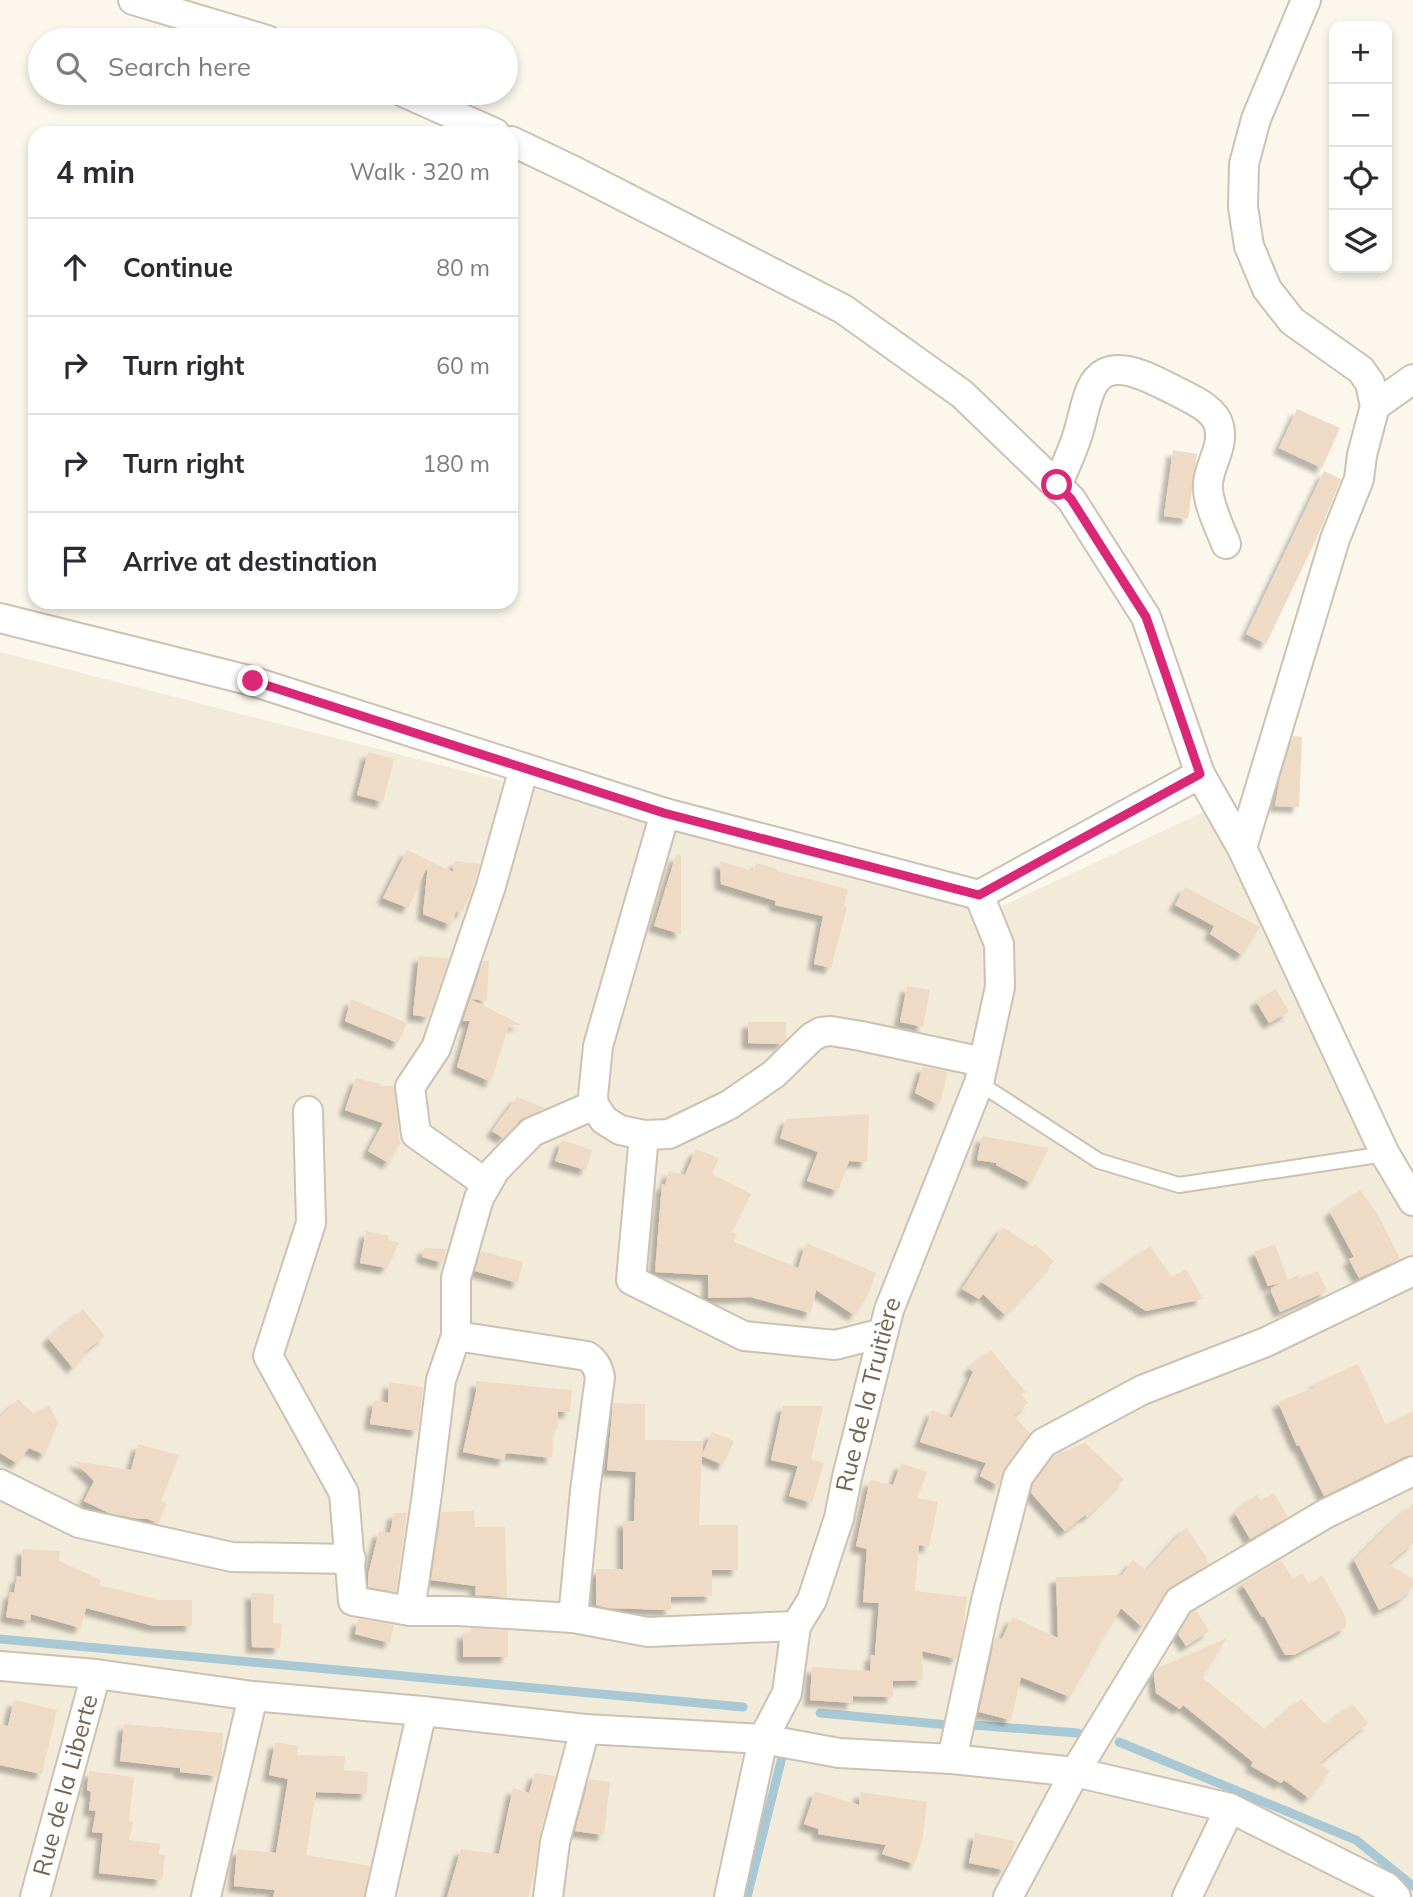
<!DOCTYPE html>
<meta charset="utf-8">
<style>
:root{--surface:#fff;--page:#f2f2f3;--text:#2b2b33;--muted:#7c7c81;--line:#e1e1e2}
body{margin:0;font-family:Mulish,sans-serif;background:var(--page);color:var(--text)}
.controls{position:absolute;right:21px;top:21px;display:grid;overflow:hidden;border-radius:14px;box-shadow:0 4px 10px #0003}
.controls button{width:63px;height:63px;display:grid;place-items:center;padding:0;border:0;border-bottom:2px solid var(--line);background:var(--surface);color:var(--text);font:35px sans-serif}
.stop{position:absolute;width:21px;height:21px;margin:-16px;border:5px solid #db2777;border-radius:50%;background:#fff}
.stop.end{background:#db2777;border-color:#fff;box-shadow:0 2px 7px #0008}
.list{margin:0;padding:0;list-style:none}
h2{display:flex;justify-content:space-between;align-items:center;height:91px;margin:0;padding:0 28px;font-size:30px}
h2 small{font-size:23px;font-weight:400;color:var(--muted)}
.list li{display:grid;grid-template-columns:46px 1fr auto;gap:21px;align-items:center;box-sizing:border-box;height:98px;padding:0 28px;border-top:2px solid var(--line)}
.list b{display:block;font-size:26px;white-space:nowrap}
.list em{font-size:23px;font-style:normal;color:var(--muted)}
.icon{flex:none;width:38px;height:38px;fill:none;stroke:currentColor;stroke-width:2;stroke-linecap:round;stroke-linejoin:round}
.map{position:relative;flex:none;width:1413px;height:1897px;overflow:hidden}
.search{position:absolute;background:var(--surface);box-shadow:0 4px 10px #0003;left:28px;top:28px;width:490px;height:77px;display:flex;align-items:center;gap:18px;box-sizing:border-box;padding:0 24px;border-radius:38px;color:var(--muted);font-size:26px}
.panel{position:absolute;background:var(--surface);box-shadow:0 4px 10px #0003;left:28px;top:126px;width:490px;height:483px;border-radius:21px}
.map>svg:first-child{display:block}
.residential{fill:#f3ebda}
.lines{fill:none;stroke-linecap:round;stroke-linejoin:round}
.stream{stroke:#a8c8d5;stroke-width:9}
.building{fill:#efdbc5;filter:url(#shadow)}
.service-casing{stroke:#cdc1b2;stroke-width:18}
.minor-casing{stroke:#cdc1b2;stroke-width:32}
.service{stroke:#fff;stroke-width:14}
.minor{stroke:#fff;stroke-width:28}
.route{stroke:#db2777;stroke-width:9}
.labels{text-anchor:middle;stroke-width:5;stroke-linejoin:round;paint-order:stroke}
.street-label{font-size:24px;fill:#766250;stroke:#fefbf2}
</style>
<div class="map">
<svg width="1413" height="1897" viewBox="0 0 1413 1897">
<defs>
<filter id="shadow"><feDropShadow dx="-6" dy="6" stdDeviation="2" flood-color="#0004"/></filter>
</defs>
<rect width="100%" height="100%" fill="#fbf7ec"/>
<path class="residential" d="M 0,652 L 998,908 L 1210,809 L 1413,1214 L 1413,1897 L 0,1897 Z"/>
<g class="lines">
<g class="stream">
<path d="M 0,1639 L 743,1707"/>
<path d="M 820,1713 L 949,1725"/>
<path d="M 972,1725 L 1078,1733"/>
<path d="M 1119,1742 L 1356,1840 L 1413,1886"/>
<path d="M 747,1897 L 782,1757"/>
</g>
</g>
<g class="building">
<path d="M 1297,409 L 1340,428 L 1322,468 L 1279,448 Z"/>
<path d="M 1173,450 L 1197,454 L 1188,519 L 1164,516 Z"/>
<path d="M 1324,471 L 1341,479 L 1319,533 L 1266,644 L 1246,634 Z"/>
<path d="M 1293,736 L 1302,737 L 1299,807 L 1275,806 L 1280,778 Z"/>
<path d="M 368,752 L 394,759 L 383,802 L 357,795 Z"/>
<path d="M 407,850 L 453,872 L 455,861 L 480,864 L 469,899 L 465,899 L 463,912 L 456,911 L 451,925 L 423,914 L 428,865 L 408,908 L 383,898 Z"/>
<path d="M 676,855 L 681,856 L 681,934 L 654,926 Z"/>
<path d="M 720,861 L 753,871 L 756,863 L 777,869 L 777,871 L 848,889 L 844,906 L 847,907 L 831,968 L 814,964 L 823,916 L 775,905 L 776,901 L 721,884 Z"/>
<path d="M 1185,887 L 1260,927 L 1242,955 L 1210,934 L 1214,926 L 1175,905 Z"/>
<path d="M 419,956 L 449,958 L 429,1017 L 413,1015 Z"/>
<path d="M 483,961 L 489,961 L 487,1001 L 470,999 L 522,1025 L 509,1025 L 491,1082 L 457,1067 L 470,1021 L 463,1021 Z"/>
<path d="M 907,986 L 930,990 L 923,1027 L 900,1022 Z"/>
<path d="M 1276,989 L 1289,1012 L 1269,1023 L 1256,1001 Z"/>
<path d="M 351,999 L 407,1023 L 398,1043 L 345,1021 Z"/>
<path d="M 748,1022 L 786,1022 L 786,1039 L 781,1044 L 748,1043 Z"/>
<path d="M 923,1066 L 948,1072 L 939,1105 L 915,1093 Z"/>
<path d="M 356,1078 L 381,1084 L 380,1086 L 394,1086 L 400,1143 L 389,1163 L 368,1151 L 383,1123 L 345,1110 Z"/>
<path d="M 517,1097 L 545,1108 L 520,1120 L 503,1138 L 492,1131 Z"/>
<path d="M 869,1114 L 867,1162 L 849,1161 L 838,1191 L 807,1181 L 818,1152 L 780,1138 L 786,1119 Z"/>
<path d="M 982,1136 L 1049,1148 L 1031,1183 L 996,1165 L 997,1163 L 977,1160 Z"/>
<path d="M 562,1140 L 592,1150 L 586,1170 L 555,1161 Z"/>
<path d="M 696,1149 L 719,1158 L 712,1174 L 751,1194 L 732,1232 L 737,1234 L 734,1242 L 798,1268 L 806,1243 L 876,1273 L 866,1298 L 854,1315 L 816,1290 L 811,1313 L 750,1297 L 708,1298 L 708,1275 L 655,1272 L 662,1184 L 665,1185 L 669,1171 L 685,1175 Z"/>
<path d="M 1360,1190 L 1377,1213 L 1400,1259 L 1359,1278 L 1349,1259 L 1354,1257 L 1330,1212 Z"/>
<path d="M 1003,1227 L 1033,1247 L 1035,1244 L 1054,1261 L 1005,1315 L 983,1294 L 979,1299 L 962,1289 Z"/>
<path d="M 366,1231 L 389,1236 L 388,1240 L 399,1243 L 387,1268 L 360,1263 Z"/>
<path d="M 1275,1244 L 1288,1280 L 1298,1275 L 1299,1278 L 1318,1271 L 1327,1291 L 1280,1312 L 1271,1291 L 1271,1288 L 1281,1283 L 1268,1286 L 1254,1252 Z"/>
<path d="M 1150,1246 L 1172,1277 L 1186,1269 L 1203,1299 L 1146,1311 L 1100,1281 Z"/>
<path d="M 424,1248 L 447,1249 L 443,1263 L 422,1257 Z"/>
<path d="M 481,1251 L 523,1262 L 518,1283 L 475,1271 Z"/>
<path d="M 83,1309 L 105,1336 L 89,1348 L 73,1368 L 48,1338 Z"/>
<path d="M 991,1350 L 1026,1392 L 1021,1394 L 1028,1403 L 1014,1416 L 1030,1433 L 1004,1468 L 999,1486 L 980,1476 L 986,1463 L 920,1442 L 932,1410 L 952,1418 L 973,1372 L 969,1368 Z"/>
<path d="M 1358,1364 L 1386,1425 L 1413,1411 L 1413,1455 L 1406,1456 L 1324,1496 L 1299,1445 L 1297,1446 L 1278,1402 L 1316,1387 L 1314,1384 Z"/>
<path d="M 476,1381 L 572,1390 L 570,1412 L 558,1412 L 558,1429 L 554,1428 L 552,1458 L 506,1453 L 504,1460 L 463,1452 L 476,1392 Z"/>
<path d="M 389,1382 L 423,1387 L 418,1431 L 370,1424 L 374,1400 L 388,1403 Z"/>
<path d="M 18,1399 L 34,1414 L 49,1405 L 58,1422 L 45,1455 L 29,1448 L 17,1463 L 0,1453 L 0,1417 Z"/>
<path d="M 613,1403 L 645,1404 L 645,1440 L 703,1441 L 702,1455 L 712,1432 L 734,1441 L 723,1465 L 702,1456 L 699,1525 L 738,1525 L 738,1570 L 712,1570 L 712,1596 L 671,1597 L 671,1610 L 608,1608 L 596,1605 L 596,1569 L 623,1569 L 623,1521 L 634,1521 L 636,1472 L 607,1470 Z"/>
<path d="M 783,1406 L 823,1406 L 811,1459 L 824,1463 L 812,1503 L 789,1496 L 798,1466 L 771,1460 Z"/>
<path d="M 1085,1443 L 1124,1479 L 1087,1517 L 1085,1515 L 1065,1531 L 1031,1493 L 1033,1484 L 1054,1456 Z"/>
<path d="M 138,1444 L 179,1455 L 161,1501 L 167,1504 L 158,1523 L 148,1519 L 134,1518 L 109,1513 L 84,1501 L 94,1481 L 74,1461 L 131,1470 Z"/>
<path d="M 901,1463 L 927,1472 L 917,1498 L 938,1502 L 929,1547 L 919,1545 L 915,1591 L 967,1597 L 963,1630 L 957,1659 L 922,1651 L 923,1680 L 893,1681 L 893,1697 L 853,1696 L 853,1703 L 810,1700 L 812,1667 L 870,1671 L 871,1655 L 875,1655 L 879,1603 L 863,1602 L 867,1549 L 856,1546 L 870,1480 L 893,1485 Z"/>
<path d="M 1274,1493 L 1288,1517 L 1250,1539 L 1235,1513 L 1257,1494 L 1260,1501 Z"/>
<path d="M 1413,1504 L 1413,1543 L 1388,1564 L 1413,1579 L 1413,1587 L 1402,1598 L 1379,1610 L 1354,1560 L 1389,1525 Z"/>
<path d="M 474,1511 L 475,1527 L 505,1527 L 507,1597 L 475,1595 L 476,1586 L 431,1580 L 441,1512 Z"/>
<path d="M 394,1513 L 407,1513 L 396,1592 L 368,1587 L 368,1575 L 379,1531 L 390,1533 Z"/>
<path d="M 1186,1527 L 1207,1558 L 1206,1560 L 1209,1564 L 1170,1587 L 1142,1627 L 1121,1608 L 1070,1697 L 1021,1677 L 1011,1720 L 979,1712 L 995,1638 L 1002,1639 L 1012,1617 L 1058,1638 L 1056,1577 L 1122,1575 L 1133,1560 L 1147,1570 Z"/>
<path d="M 22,1549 L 60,1551 L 59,1561 L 101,1580 L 99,1585 L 159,1600 L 192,1600 L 192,1626 L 154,1626 L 86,1608 L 81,1628 L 31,1614 L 30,1621 L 6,1617 L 10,1592 L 14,1593 L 17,1576 L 21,1577 Z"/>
<path d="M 1281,1560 L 1293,1579 L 1302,1573 L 1310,1585 L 1322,1575 L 1346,1618 L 1346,1627 L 1294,1655 L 1285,1655 L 1264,1616 L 1262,1617 L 1242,1584 Z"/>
<path d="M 251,1593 L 274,1594 L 273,1623 L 282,1624 L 280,1648 L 252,1647 Z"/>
<path d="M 1196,1610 L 1209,1631 L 1186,1646 L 1178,1634 L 1191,1613 Z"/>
<path d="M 358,1619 L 394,1625 L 390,1643 L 355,1634 Z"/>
<path d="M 471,1628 L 508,1631 L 508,1657 L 463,1657 L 463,1633 L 470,1633 Z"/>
<path d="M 1227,1638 L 1202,1677 L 1266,1730 L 1301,1699 L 1326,1725 L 1352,1704 L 1368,1723 L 1319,1763 L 1330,1771 L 1309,1798 L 1284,1780 L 1281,1783 L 1251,1766 L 1253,1762 L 1183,1705 L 1180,1709 L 1156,1693 L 1154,1674 L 1158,1668 Z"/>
<path d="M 14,1700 L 57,1710 L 42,1774 L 0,1765 L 0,1724 L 8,1726 Z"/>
<path d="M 124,1724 L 223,1733 L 221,1760 L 217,1776 L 180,1772 L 180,1768 L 120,1761 Z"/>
<path d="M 275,1742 L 298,1746 L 297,1755 L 345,1756 L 344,1770 L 368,1772 L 367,1794 L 316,1792 L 306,1855 L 370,1866 L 364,1897 L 273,1897 L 275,1890 L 234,1886 L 237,1849 L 276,1853 L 288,1779 L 269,1775 Z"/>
<path d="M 89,1771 L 134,1777 L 129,1821 L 133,1822 L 129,1840 L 160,1844 L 159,1854 L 165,1855 L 162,1880 L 99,1873 L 103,1833 L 92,1832 L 96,1811 L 89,1810 L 91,1792 L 87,1790 Z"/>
<path d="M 535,1773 L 555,1776 L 539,1838 L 535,1869 L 528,1897 L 447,1897 L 461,1849 L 499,1854 L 513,1788 L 529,1793 Z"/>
<path d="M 589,1779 L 610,1782 L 604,1835 L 575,1831 Z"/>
<path d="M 815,1791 L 859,1805 L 860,1792 L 927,1802 L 923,1837 L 915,1864 L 882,1854 L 886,1845 L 818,1834 L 819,1829 L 804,1824 Z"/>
<path d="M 975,1833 L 1015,1841 L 1012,1853 L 1004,1870 L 969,1863 Z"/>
</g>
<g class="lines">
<defs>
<path id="service" d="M 979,1083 L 1099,1161 L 1179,1185 L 1385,1154"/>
<g id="minor">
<path d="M 133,0 L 267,40"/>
<path d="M 405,93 L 495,133"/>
<path d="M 511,141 L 574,171 L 843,309 L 962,394 L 1071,499 L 1146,617 L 1200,774 L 1242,848 L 1385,1154 L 1413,1201"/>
<path d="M 1375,406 L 1413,379"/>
<path d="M 1057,485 C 1065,467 1074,449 1079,430 C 1083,417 1085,402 1091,389 C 1107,352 1149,378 1174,390 C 1189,398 1215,408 1219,426 C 1224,447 1210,463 1208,483 C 1206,501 1220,528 1226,544"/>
<path d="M 0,618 L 252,681 L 665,813 L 979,895 L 1200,774"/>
<path d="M 665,813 L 598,1046 L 593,1096 L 594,1105 L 604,1120 L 620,1130 L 644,1135 L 669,1134 L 729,1105 L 774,1074 L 812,1037 L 821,1032 L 831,1031 L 861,1036 L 983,1062"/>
<path d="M 1242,848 L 1335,539 L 1359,479 L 1362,455 L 1375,406 L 1370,383 L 1361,370 L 1292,321 L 1267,289 L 1249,246 L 1243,207 L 1244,164 L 1256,119 L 1306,0"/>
<path d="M 308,1111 L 311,1223 L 268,1356 L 344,1493 L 353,1601 L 410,1611 L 459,1611 L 573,1618 L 648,1632 L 796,1626"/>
<path d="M 644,1135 L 631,1280 L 744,1336 L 835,1345 L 883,1333"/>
<path d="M 487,1184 L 416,1134 L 410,1087 L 436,1048 L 491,886 L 524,768"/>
<path d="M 456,1336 L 587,1356 C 595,1362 598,1367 600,1377 L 585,1491 L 573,1618"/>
<path d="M 0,1484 L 79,1523 L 232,1557 L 351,1559"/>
<path d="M 410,1611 L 427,1494 L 441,1380 L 456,1336 L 456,1278 L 479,1198 L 495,1170 L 532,1132 L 594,1105"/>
<path d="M 0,1666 L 96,1674 L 253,1696 L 422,1711 L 585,1729 L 763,1739 L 839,1753 L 952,1759 L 1075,1772 L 1230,1808 L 1387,1887 L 1396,1897"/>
<path d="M 952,1759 L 986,1601 L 1018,1477 L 1043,1443 L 1142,1390 L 1266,1342 L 1413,1271"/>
<path id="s1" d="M 35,1897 L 96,1674"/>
<path d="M 206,1897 L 253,1696"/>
<path d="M 380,1897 L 422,1711"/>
<path d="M 548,1897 L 555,1842 L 585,1729"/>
<path id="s2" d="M 729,1897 L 763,1739 L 787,1693 L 796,1626 L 812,1600 L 839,1518 L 847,1477 L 889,1310 L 979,1083 L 1000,987 L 999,944 L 979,895"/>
<path d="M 1008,1897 L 1075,1772 L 1179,1601 L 1325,1514 L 1413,1471"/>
<path d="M 1187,1897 L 1230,1808"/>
</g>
</defs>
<use href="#service" class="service-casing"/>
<use href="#minor" class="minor-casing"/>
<use href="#service" class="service"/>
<use href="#minor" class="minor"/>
</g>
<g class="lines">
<path class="route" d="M 253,681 L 664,813 L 979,895 L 1200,774 L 1146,617 L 1071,499 L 1057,485"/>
</g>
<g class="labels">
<g class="street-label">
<text dy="8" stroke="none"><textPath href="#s2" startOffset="525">Rue de la Truitière</textPath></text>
<text dy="8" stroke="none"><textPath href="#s1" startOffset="116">Rue de la Liberte</textPath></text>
</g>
</g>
</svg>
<div class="controls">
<button>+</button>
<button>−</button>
<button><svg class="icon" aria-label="locate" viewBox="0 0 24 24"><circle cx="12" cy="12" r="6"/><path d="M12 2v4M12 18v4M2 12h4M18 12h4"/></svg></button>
<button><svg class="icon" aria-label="layers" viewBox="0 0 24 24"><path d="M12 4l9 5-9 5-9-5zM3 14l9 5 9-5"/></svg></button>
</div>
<div class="stop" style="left:1057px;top:485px"></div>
<div class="stop end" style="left:253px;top:681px"></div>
<div class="search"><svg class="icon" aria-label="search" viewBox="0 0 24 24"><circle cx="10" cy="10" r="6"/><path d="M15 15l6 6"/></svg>Search here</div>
<section class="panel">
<h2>4 min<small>Walk · 320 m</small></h2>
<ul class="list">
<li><svg class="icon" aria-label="ahead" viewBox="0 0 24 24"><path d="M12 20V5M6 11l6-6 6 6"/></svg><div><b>Continue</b></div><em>80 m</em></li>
<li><svg class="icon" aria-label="right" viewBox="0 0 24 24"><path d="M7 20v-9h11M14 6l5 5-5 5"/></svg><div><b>Turn right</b></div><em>60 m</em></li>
<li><svg class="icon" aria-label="right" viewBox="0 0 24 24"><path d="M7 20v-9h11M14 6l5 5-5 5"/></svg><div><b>Turn right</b></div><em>180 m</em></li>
<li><svg class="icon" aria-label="arrive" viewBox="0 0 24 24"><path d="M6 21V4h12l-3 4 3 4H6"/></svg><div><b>Arrive at destination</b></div></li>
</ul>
</section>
</div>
